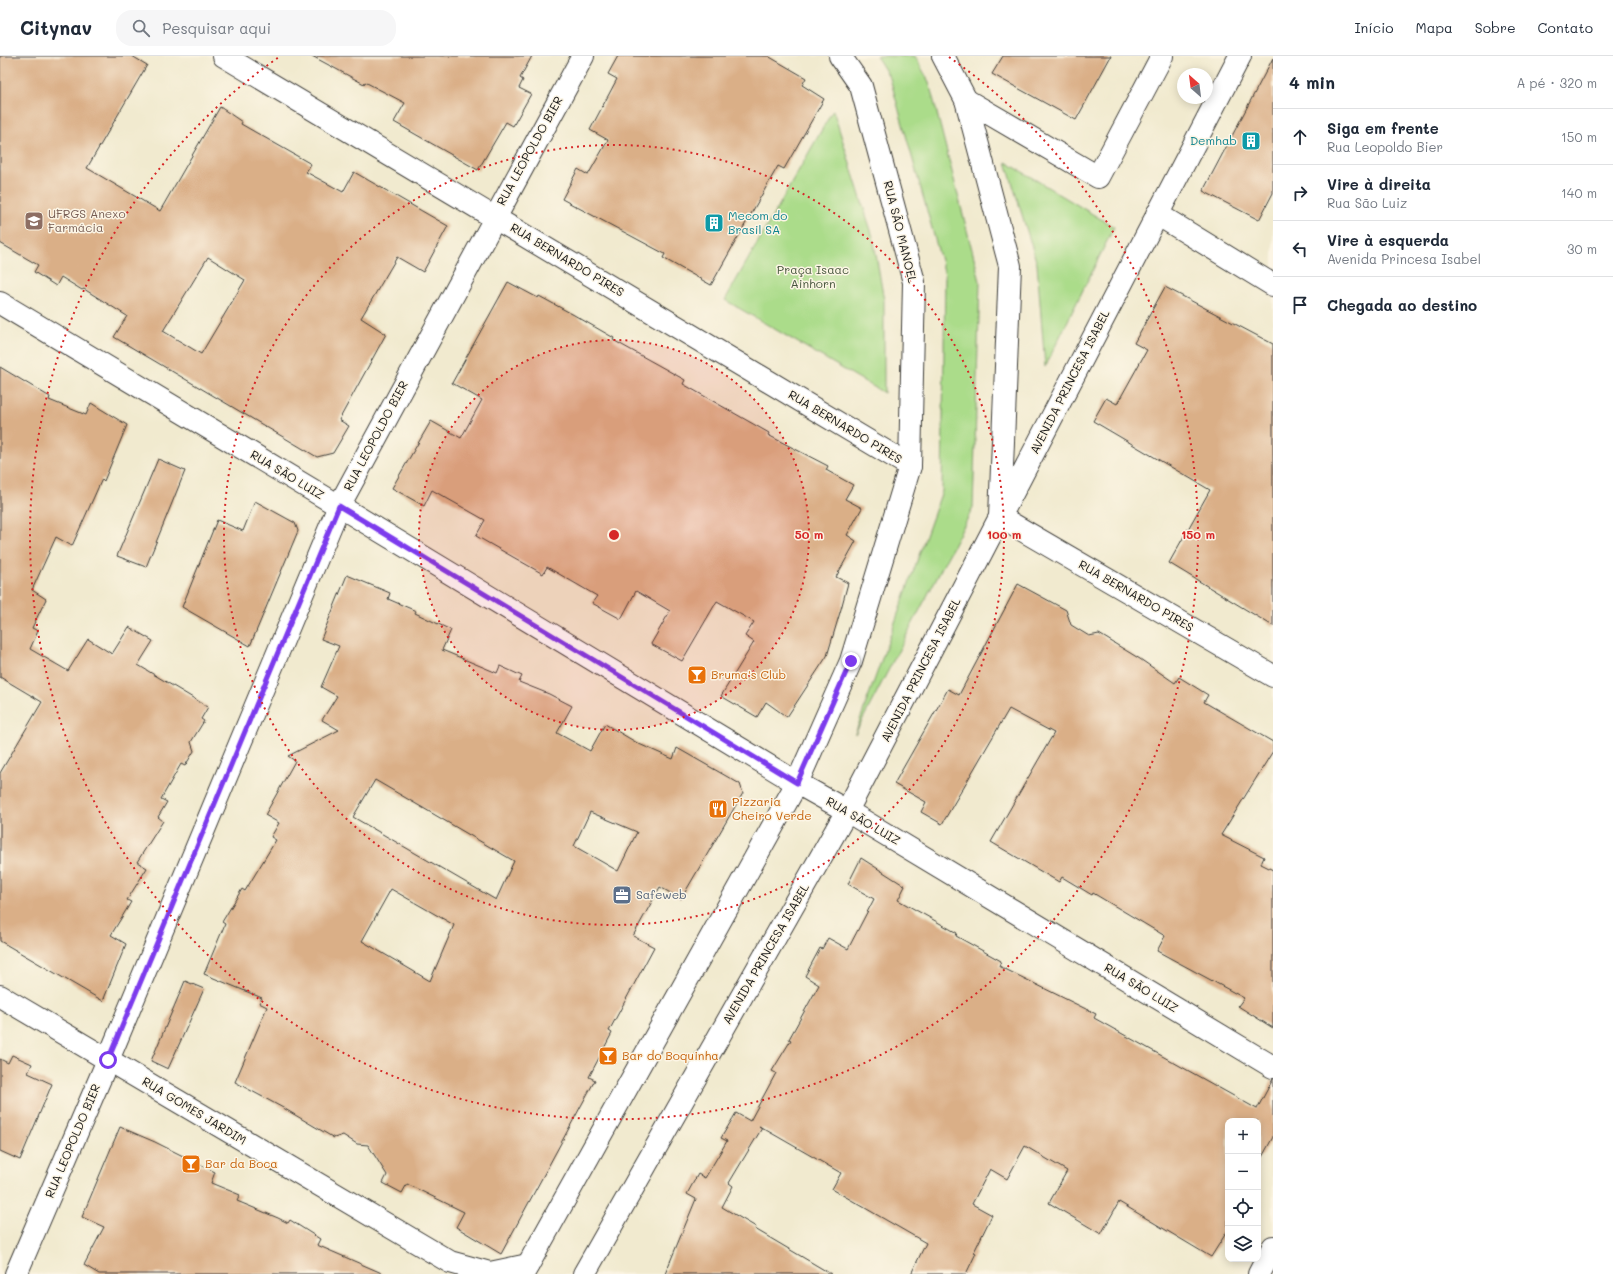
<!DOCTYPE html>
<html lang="pt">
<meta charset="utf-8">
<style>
:root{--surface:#fff;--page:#f6f6f7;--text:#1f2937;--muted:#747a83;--line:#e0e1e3}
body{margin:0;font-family:Mali,sans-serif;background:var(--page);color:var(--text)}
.controls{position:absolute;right:12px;bottom:12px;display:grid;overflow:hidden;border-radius:8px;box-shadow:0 2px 10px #0003}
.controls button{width:36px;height:36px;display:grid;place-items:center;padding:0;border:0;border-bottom:1px solid var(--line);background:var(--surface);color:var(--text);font:20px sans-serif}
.compass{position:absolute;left:1177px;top:12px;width:36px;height:36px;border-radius:50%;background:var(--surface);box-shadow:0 2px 10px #0003;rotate:332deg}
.stop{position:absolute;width:12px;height:12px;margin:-9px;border:3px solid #7c3aed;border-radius:50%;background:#fff}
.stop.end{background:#7c3aed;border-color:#fff;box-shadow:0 1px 4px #0008}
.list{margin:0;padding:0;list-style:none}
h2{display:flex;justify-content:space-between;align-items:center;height:52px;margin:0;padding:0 16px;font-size:17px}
h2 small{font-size:13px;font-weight:400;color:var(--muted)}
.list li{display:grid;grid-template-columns:26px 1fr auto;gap:12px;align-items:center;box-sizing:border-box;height:56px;padding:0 16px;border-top:1px solid var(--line)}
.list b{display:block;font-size:15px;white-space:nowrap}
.list p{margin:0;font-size:13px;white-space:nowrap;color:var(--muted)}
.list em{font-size:13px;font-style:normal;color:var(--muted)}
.icon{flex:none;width:22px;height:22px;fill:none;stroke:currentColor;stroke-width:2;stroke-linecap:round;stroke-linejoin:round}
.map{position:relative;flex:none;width:1273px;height:1218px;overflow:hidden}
header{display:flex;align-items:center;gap:24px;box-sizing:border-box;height:56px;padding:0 20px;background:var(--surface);border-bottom:1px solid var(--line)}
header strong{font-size:19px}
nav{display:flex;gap:22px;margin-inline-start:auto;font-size:14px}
.search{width:280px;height:36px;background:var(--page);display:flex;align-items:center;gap:10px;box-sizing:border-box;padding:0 14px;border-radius:16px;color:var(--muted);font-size:15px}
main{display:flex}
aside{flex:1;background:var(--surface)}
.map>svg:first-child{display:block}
.green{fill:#abdc8a;stroke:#647c53}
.building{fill:#daaf87;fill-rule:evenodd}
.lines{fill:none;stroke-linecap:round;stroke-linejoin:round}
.minor-casing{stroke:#3c3b37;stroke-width:24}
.major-casing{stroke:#3c3b37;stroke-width:24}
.minor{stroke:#fff;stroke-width:22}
.major{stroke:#fff;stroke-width:22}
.route{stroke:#7c3aed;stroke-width:5}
.ring{fill:none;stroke:#d62828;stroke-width:2;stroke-dasharray:2 4}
.labels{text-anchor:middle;stroke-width:3;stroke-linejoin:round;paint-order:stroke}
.culture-label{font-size:12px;fill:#0d838f;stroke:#fcf5e5;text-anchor:end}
.street-label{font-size:12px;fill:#1c1c1c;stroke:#fcf5e5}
.education-label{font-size:12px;fill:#785e54;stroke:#fcf5e5;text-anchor:start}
.park-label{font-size:12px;fill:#47563d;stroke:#fcf5e5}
.food-label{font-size:12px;fill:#c56008;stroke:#fcf5e5;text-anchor:start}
.service-label{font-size:12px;fill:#4e5e75;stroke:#fcf5e5;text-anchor:start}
.centre{fill:#d62828;stroke:#fcf5e5;stroke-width:2}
.ring-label{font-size:12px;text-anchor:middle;font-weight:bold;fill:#d62828;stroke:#fcf5e5;stroke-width:3;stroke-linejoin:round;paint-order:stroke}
</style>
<header>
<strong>Citynav</strong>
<div class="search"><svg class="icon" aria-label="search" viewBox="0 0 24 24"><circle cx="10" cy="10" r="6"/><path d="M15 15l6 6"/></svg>Pesquisar aqui</div>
<nav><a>Início</a><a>Mapa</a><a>Sobre</a><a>Contato</a></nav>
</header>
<main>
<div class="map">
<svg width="1273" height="1218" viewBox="0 0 1273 1218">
<rect width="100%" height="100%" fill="#fcf5e5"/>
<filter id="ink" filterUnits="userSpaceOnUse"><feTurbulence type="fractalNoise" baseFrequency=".025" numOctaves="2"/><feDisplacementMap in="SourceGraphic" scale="8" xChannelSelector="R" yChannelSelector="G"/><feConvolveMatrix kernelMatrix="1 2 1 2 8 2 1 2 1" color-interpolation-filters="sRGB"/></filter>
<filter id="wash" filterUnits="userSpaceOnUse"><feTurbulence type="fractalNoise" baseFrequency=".012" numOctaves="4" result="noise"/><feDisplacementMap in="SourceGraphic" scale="16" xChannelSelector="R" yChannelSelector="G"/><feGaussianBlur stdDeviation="0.9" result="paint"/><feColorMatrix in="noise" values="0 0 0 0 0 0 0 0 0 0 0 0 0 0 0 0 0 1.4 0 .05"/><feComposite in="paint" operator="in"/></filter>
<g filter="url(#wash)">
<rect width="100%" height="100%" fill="#f1eacf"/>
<g class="green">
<path d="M 876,0 L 915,0 L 929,26 L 980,225 L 973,452 L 855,678 L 942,435 L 945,219 L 890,22 Z"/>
<path d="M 833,54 L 873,181 L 884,245 L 884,337 L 725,244 Z"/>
<path d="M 1006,106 L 1114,171 L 1045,311 L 1037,208 Z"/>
</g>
<g id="blocks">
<g class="building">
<path d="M 0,0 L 132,0 L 147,9 L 87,112 L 160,155 L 220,51 L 242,66 L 241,68 L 311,108 L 306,116 L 343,136 L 354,116 L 448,170 L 423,216 L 397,201 L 361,262 L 386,278 L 339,364 L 349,370 L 333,397 L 317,401 L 114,281 L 127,260 L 84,233 L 82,234 L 61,221 L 56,230 L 34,216 L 38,209 L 0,187 ZM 208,201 L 245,224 L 201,298 L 163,275 Z"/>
<path d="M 312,0 L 532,0 L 520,22 L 523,24 L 519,32 L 531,38 L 513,70 L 506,66 L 478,114 L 394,66 L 405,47 L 365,26 L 364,28 Z"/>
<path d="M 618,0 L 768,0 L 806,22 L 802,29 L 824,43 L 784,113 L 778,110 L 711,229 L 663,202 L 665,198 L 562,143 L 578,113 L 588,119 L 608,84 L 590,74 L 617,23 L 608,18 Z"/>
<path d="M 1003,0 L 1111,0 L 1076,64 L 992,18 Z"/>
<path d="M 1273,2 L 1273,137 L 1259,164 L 1203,135 Z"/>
<path d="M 508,226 L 538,242 L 539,240 L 574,259 L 614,282 L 613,284 L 685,324 L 683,328 L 769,377 L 768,379 L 828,410 L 826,414 L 853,429 L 845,443 L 862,452 L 847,479 L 856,485 L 836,521 L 848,527 L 841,553 L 827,600 L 787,661 L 766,646 L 757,661 L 721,640 L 754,586 L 745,580 L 754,566 L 717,545 L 682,605 L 651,588 L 670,555 L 636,535 L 621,563 L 592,547 L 597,540 L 547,511 L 543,518 L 476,480 L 485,464 L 432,434 L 424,450 L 392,432 L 431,365 L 461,382 L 482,344 L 452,327 Z"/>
<path d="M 1165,231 L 1273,288 L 1273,570 L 1169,507 L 1210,434 L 1093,365 L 1106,342 L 1117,348 L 1147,294 L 1134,287 Z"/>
<path d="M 0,311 L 50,341 L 49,344 L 86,359 L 91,347 L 127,369 L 104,425 L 102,423 L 72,490 L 56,481 L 32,534 L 46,543 L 32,572 L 38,575 L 30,593 L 68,615 L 88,583 L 112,598 L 129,571 L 153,585 L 138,609 L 208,651 L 201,663 L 204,665 L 191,686 L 194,695 L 185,710 L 181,708 L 161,743 L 167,746 L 158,761 L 163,765 L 137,806 L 147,812 L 127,844 L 131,846 L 111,879 L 126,888 L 103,945 L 0,885 L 0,717 L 42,646 L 0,621 Z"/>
<path d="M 158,403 L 185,415 L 146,511 L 117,500 Z"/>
<path d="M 255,445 L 295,467 L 298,475 L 250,590 L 182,551 L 217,464 L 243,475 Z"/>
<path d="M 347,519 L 390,537 L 388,543 L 416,555 L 415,557 L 451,574 L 442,594 L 497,617 L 500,610 L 522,620 L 519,626 L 549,638 L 572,650 L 557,677 L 590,695 L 605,668 L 639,688 L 673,703 L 677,692 L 740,728 L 743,737 L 681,843 L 660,831 L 633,880 L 654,891 L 609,975 L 612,977 L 589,1021 L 595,1024 L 501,1198 L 456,1171 L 464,1156 L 407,1128 L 402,1137 L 383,1127 L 387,1119 L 368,1089 L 357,1088 L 343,1079 L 334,1082 L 285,1053 L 235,1026 L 267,951 L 259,947 L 262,942 L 204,918 L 225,868 L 222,866 L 242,833 L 245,835 L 276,784 L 271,781 L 279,767 L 265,759 L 295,705 L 288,700 L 339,674 L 322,664 L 337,640 L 321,631 L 339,590 L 321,583 ZM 375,724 L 514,805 L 496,844 L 353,761 ZM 590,756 L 637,776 L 618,815 L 574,790 ZM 391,833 L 454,869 L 430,925 L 362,885 Z"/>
<path d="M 1018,528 L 1066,554 L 1071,569 L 1089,580 L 1099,578 L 1140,603 L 1175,627 L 1179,621 L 1208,639 L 1204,646 L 1273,686 L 1273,695 L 1221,779 L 1264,801 L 1261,808 L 1273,814 L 1273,972 L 1238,950 L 1244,942 L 1157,895 L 1165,880 L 1093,837 L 1092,839 L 1062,821 L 1059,826 L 991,786 L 1054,677 L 1009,653 L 942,768 L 921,756 L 926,746 L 894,728 L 948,633 L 959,639 Z"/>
<path d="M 861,802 L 905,830 L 898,844 L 957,877 L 956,880 L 1001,905 L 999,910 L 1096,958 L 1094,962 L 1257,1053 L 1273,1023 L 1273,1081 L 1262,1101 L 1258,1100 L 1258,1065 L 1228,1065 L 1228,1174 L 1211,1201 L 1119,1146 L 1101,1178 L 1049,1147 L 1067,1115 L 1025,1090 L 1007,1123 L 990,1113 L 972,1148 L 992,1159 L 974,1196 L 976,1197 L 966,1218 L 911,1218 L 926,1187 L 832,1133 L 841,1117 L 759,1070 L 762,1072 L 729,1127 L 733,1130 L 722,1151 L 756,1171 L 755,1173 L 831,1218 L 665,1218 L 696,1143 L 687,1138 L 698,1118 L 705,1122 L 727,1085 L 721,1082 L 736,1057 L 750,1065 L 776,1017 L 772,1015 L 791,984 L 789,983 L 819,929 L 805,920 L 820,892 L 822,893 L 828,882 L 848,893 L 874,843 L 848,828 Z"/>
<path d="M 185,925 L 204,933 L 168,1013 L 151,1005 Z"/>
<path d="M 12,999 L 32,1008 L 28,1017 L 52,1028 L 20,1104 L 0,1095 L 0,1003 L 8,1007 Z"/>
<path d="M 120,1071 L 155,1086 L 215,1116 L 211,1127 L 240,1139 L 237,1145 L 278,1162 L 288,1167 L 290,1164 L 320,1183 L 317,1189 L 384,1218 L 99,1218 L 84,1209 L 104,1171 L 82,1161 Z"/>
</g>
</g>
</g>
<g filter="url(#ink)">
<use href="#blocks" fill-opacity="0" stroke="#3c3b37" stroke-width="1"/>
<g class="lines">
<defs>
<g id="minor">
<path d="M 224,0 L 910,410"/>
<path d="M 1240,0 L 1000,461 L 1273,620"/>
<path d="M 966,44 L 1098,121 L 1162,0"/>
<path d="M 1157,158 L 1273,229"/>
<path d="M 0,247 L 339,450 L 797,727 L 847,755 L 1273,1011"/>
<path d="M 0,940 L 450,1206 L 490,1217 L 528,1209"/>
<path d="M 16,1218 L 108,1004 L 339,450 L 583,0"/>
<path d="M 1259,1218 L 1273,1191"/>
</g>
<g id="major">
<path d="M 523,1218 L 797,727 L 851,605 L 910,410 L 914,226 L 861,30 L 840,0"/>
<path d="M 584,1218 L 847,755 L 1000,461 L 1010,210 L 966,44 L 943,0"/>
</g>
</defs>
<use href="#minor" class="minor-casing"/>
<use href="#major" class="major-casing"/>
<use href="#minor" class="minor"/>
<use href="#major" class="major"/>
</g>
</g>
<g class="lines" filter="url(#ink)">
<path class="route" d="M 108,1004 L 339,450 L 797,727 L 851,605"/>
</g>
<circle cx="614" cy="479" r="195" fill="#d62828" fill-opacity=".12"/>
<g class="ring">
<circle cx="614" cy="479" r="195"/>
<circle cx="614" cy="479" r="390"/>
<path d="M949 1A584 584 0 1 1 279 1"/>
</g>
<defs>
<symbol id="building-square" viewBox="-11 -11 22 22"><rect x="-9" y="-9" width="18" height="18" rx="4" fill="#0f9aa8" stroke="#fcf5e5"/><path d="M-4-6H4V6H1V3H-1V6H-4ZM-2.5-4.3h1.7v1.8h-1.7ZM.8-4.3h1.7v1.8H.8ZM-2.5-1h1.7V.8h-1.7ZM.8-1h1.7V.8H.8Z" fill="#fff"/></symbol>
<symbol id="school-square" viewBox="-11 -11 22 22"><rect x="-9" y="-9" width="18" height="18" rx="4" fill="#8d6e63" stroke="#fcf5e5"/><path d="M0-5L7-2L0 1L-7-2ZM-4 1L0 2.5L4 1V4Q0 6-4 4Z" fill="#fff"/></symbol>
<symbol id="bar-square" viewBox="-11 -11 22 22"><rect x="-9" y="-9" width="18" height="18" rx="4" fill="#e8710a" stroke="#fcf5e5"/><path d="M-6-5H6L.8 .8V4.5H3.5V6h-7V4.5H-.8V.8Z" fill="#fff"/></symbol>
<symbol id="restaurant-square" viewBox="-11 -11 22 22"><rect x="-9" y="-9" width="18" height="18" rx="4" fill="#e8710a" stroke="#fcf5e5"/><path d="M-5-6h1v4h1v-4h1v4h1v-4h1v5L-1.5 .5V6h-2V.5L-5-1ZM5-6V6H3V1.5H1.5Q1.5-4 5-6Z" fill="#fff"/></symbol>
<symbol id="office-square" viewBox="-11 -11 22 22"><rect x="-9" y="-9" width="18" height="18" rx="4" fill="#5c6f8a" stroke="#fcf5e5"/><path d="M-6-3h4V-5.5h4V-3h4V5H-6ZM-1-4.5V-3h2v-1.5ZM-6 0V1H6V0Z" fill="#fff"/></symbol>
</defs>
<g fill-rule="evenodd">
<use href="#building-square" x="1240" y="74" width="22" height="22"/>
<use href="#school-square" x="23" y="154" width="22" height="22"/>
<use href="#building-square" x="703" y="156" width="22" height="22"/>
<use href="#bar-square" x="686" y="608" width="22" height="22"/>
<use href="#restaurant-square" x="707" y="742" width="22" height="22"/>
<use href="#office-square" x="611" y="828" width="22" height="22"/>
<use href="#bar-square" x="597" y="989" width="22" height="22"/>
<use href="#bar-square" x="180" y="1097" width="22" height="22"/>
</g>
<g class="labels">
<g class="culture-label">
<text x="1237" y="89">Demhab</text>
<text x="728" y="164" text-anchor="start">Mecom do<tspan x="728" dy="14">Brasil SA</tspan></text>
</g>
<g class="street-label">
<text transform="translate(530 95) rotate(-61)" y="4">RUA LEOPOLDO BIER</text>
<text transform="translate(900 176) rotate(76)" y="4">RUA SÃO MANOEL</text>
<text transform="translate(567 204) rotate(31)" y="4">RUA BERNARDO PIRES</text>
<text transform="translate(1070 326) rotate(-63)" y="4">AVENIDA PRINCESA ISABEL</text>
<text transform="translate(845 371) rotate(31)" y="4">RUA BERNARDO PIRES</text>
<text transform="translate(376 380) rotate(-62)" y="4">RUA LEOPOLDO BIER</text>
<text transform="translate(287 419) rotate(31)" y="4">RUA SÃO LUIZ</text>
<text transform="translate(1136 540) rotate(30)" y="4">RUA BERNARDO PIRES</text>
<text transform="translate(921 614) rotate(-63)" y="4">AVENIDA PRINCESA ISABEL</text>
<text transform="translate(863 765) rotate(30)" y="4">RUA SÃO LUIZ</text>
<text transform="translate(766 898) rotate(-60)" y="4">AVENIDA PRINCESA ISABEL</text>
<text transform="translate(1141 932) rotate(31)" y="4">RUA SÃO LUIZ</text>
<text transform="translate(194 1055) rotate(31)" y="4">RUA GOMES JARDIM</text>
<text transform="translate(73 1085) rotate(-67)" y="4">RUA LEOPOLDO BIER</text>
</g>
<g class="education-label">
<text x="48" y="162">UFRGS Anexo<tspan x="48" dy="14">Farmácia</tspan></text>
</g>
<g class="park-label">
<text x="813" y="218">Praça Isaac<tspan x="813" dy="14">Ainhorn</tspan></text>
</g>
<g class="food-label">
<text x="711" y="623">Bruma's Club</text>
<text x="732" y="750">Pizzaria<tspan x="732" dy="14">Cheiro Verde</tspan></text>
<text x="622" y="1004">Bar do Boquinha</text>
<text x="205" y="1112">Bar da Boca</text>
</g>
<g class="service-label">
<text x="636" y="843">Safeweb</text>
</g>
</g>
<circle cx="614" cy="479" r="6" class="centre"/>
<g class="ring-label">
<text x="809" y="483">50 m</text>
<text x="1004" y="483">100 m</text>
<text x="1198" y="483">150 m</text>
</g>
</svg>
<div class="controls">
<button>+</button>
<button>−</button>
<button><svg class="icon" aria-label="locate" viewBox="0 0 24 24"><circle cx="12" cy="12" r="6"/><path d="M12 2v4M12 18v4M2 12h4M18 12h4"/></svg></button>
<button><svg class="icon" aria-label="layers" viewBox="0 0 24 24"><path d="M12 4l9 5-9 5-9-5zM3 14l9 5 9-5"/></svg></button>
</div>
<svg class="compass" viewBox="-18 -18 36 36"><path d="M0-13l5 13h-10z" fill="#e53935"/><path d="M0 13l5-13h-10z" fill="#747a83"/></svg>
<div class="stop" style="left:108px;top:1004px"></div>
<div class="stop end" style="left:851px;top:605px"></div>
</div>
<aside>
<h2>4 min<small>A pé · 320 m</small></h2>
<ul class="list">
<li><svg class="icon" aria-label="ahead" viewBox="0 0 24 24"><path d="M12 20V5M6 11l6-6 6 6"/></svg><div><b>Siga em frente</b><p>Rua Leopoldo Bier</p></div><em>150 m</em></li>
<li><svg class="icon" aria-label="right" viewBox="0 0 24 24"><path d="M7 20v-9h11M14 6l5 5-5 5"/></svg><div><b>Vire à direita</b><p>Rua São Luiz</p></div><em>140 m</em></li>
<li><svg class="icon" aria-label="left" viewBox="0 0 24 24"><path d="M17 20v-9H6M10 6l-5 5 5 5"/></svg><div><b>Vire à esquerda</b><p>Avenida Princesa Isabel</p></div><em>30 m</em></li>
<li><svg class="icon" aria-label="arrive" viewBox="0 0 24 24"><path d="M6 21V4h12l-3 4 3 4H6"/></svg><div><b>Chegada ao destino</b></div></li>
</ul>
</aside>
</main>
